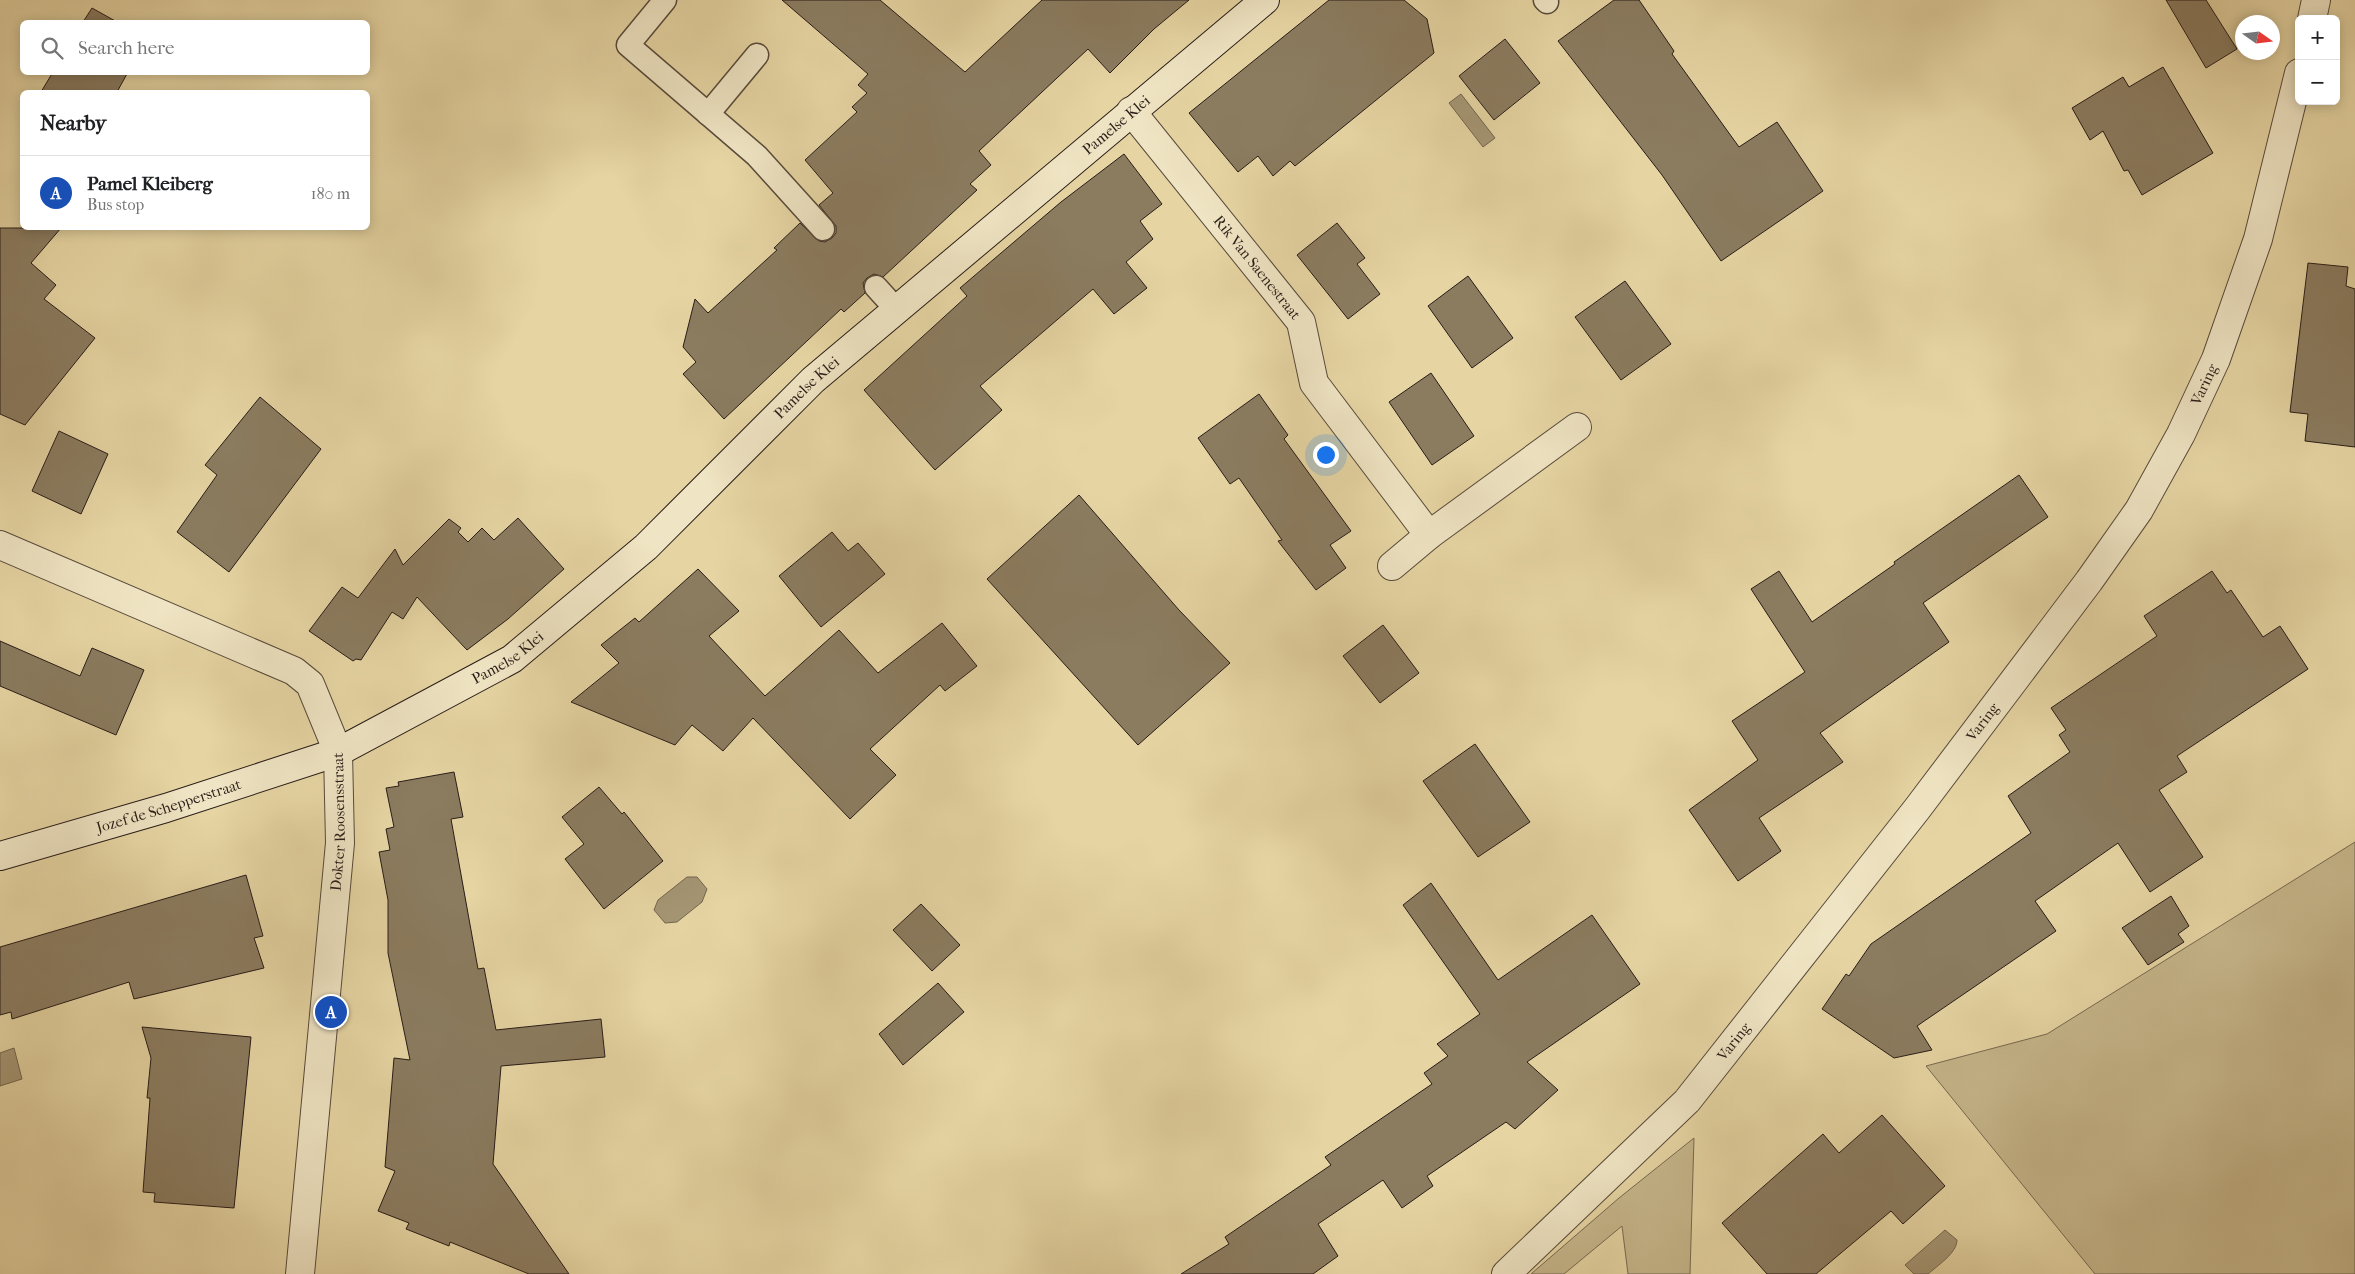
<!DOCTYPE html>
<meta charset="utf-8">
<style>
:root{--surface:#fff;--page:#f6f6f6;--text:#202124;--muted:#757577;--line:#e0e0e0;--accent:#8f2418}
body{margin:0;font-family:"IM FELL French Canon",serif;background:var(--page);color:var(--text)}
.controls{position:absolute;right:15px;top:15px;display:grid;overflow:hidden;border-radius:8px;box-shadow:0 2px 12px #0003}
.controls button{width:45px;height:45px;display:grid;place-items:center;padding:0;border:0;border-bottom:1px solid var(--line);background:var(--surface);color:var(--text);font:25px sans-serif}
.compass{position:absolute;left:2235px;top:15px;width:45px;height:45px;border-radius:50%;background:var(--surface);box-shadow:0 2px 12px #0003;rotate:104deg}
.you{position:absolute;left:1325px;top:454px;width:18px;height:18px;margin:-12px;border:4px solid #fff;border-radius:50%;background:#1a73e8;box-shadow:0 0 0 8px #1a73e833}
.badge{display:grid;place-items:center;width:32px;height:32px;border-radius:50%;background:var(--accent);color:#fff;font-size:16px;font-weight:700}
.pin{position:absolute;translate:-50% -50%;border:2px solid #fff;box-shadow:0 1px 5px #0006}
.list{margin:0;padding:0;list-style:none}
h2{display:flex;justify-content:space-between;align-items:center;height:65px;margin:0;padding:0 20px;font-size:21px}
h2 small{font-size:16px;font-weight:400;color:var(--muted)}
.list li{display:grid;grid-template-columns:32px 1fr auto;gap:15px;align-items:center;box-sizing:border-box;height:75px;padding:0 20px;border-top:1px solid var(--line)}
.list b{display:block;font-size:19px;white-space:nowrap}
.list p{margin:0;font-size:16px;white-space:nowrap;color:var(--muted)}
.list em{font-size:16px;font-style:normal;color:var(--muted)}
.icon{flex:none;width:28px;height:28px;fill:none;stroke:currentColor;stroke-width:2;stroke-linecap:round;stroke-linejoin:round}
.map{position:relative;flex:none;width:2355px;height:1274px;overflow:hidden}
.search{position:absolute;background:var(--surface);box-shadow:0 2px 12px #0003;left:20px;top:20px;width:350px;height:55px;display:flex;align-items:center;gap:12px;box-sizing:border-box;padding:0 18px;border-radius:8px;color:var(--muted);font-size:19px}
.panel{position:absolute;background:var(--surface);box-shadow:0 2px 12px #0003;left:20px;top:90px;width:350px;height:140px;border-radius:8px}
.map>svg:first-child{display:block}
.green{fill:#c6b68b;stroke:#776952}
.water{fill:#a59674;stroke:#73654f}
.building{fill:#8b7c60;stroke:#281c18}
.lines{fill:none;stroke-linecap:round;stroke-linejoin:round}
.service-casing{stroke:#584a3b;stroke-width:25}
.minor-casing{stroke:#584a3b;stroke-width:30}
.tertiary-casing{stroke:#584a3b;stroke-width:30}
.secondary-casing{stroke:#281c18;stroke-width:30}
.service{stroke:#efe4c3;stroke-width:22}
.minor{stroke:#efe4c3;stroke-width:28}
.tertiary{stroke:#efe4c3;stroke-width:28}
.secondary{stroke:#efe4c3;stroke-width:28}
.labels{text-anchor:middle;stroke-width:4;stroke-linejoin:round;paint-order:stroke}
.street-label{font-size:15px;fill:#281c18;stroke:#efe4c3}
</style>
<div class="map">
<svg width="2355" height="1274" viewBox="0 0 2355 1274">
<rect width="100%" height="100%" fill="#e6d5a3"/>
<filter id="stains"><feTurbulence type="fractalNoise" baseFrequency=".004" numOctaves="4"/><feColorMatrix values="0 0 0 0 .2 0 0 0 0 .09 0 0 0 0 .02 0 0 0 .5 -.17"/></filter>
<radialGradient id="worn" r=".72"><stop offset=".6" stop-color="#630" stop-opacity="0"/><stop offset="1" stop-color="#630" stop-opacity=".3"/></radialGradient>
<g class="green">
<path d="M 2355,842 L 2355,1274 L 2095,1274 L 1926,1066 L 2047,1034 Z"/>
<path d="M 1694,1138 L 1690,1274 L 1628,1274 L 1622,1226 L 1564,1274 L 1531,1274 L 1619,1198 Z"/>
</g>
<g class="water">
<path d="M 1461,94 L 1495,138 L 1483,147 L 1449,103 Z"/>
<path d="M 687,877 L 697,877 L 707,889 L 702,902 L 677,922 L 665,923 L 654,910 L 658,900 Z"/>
<path d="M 14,1048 L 22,1079 L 0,1086 L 0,1053 Z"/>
<path d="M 1945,1230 L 1957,1240 C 1957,1253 1937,1266 1928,1274 L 1914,1274 L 1905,1265 Z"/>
</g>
<g class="building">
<path d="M 782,0 L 880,0 L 965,72 L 1042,0 L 1189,0 L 1154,29 L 1110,73 L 1088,49 L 979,151 L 991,165 L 970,184 L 977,190 L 883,277 L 874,274 L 867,278 L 863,283 L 865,293 L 844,312 L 841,309 L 724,419 L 683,374 L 696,362 L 683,347 L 695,299 L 708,313 L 777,250 L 774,248 L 800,223 L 819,241 L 825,242 L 832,238 L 836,233 L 836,226 L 819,205 L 833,193 L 805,160 L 857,112 L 852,107 L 867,93 L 858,85 L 868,74 Z"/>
<path d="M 1329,0 L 1404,0 L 1427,19 L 1434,53 L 1295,166 L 1290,161 L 1273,176 L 1258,156 L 1238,172 L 1189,113 Z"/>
<path d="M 1614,0 L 1639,0 L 1674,51 L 1672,54 L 1739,147 L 1777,122 L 1823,191 L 1721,261 L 1662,175 L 1558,41 Z"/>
<path d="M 2166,0 L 2206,0 L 2237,49 L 2206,68 Z"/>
<path d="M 92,8 L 117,22 L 83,22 Z"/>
<path d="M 1505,39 L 1540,83 L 1494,120 L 1459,76 Z"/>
<path d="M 2163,67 L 2213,153 L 2142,195 L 2128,170 L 2124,171 L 2103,131 L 2090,140 L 2072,108 L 2123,77 L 2129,87 Z"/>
<path d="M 53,72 L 128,72 L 117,92 L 41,92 Z"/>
<path d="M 1124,154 L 1162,204 L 1140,221 L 1153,239 L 1126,262 L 1147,288 L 1114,314 L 1093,289 L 980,386 L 1002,410 L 935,470 L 864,390 L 967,296 L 960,288 L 1061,202 Z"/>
<path d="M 1337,223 L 1365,258 L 1357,264 L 1380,294 L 1348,319 L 1297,255 Z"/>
<path d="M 0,228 L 61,228 L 31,263 L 56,285 L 44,299 L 95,338 L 25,425 L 0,414 Z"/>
<path d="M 2308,263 L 2348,267 L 2346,286 L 2355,289 L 2355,447 L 2305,441 L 2308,414 L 2290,412 Z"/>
<path d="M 1468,276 L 1513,338 L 1472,368 L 1428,306 Z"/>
<path d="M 1625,281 L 1671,344 L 1621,380 L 1575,317 Z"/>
<path d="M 1431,373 L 1474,436 L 1432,465 L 1389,402 Z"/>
<path d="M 1259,394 L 1288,435 L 1284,439 L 1351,531 L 1330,545 L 1346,568 L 1316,590 L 1278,541 L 1282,540 L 1239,478 L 1230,484 L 1198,438 Z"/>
<path d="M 260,397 L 321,449 L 229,572 L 177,532 L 217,475 L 205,465 Z"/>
<path d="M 59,431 L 108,454 L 81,514 L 32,491 Z"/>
<path d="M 2019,475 L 2048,517 L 1923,603 L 1949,642 L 1820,733 L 1843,762 L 1759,818 L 1781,851 L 1738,881 L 1689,810 L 1758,760 L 1732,721 L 1805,672 L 1751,589 L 1779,571 L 1812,622 L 1895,564 L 1894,562 Z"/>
<path d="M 1079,495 L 1179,610 L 1230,663 L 1138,745 L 987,579 Z"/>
<path d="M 518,518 L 564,569 L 508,619 L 467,650 L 417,597 L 403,619 L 392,612 L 361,660 L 356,659 L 353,661 L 309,631 L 342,587 L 358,598 L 395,549 L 403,565 L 449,519 L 461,528 L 458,532 L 468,542 L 482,528 L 494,540 Z"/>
<path d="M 832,532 L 848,551 L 858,543 L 885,574 L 821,627 L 779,576 Z"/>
<path d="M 698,569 L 739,611 L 709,636 L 765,696 L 839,630 L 878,673 L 942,623 L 977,666 L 945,691 L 940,685 L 870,749 L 896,775 L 850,819 L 753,718 L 723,751 L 692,725 L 675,745 L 571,702 L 619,663 L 601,645 L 635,618 L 639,622 Z"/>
<path d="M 2212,571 L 2227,593 L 2231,590 L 2263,637 L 2280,626 L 2308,669 L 2177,756 L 2187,772 L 2159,790 L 2203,857 L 2150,892 L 2118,843 L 2035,901 L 2056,931 L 1917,1026 L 1932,1050 L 1894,1058 L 1822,1009 L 1846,974 L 1849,976 L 1871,944 L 2031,833 L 2008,796 L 2070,752 L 2059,735 L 2066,730 L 2051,708 L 2157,636 L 2144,616 Z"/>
<path d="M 1383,625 L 1419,673 L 1380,703 L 1343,656 Z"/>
<path d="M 0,641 L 80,676 L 92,648 L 144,670 L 116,735 L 0,686 Z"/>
<path d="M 1475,744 L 1530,822 L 1478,857 L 1423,781 Z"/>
<path d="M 454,772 L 463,817 L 451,819 L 478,969 L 484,968 L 496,1030 L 601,1019 L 605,1057 L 501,1066 L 493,1164 L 569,1274 L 529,1274 L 450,1242 L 449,1246 L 406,1229 L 409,1223 L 378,1211 L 395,1171 L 385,1167 L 394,1058 L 410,1060 L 388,953 L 388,900 L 379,852 L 390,850 L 386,829 L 394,827 L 386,788 L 399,786 L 398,782 Z"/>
<path d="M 599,787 L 622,814 L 624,812 L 663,861 L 604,909 L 565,859 L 584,844 L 562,817 Z"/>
<path d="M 246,875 L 263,936 L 254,938 L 264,968 L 134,999 L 129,982 L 12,1019 L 11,1012 L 0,1015 L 0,947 Z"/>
<path d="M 1431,883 L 1498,980 L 1592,915 L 1640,984 L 1527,1062 L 1558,1090 L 1515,1129 L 1506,1122 L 1427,1176 L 1433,1186 L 1402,1208 L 1383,1180 L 1318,1224 L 1338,1256 L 1313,1274 L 1181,1274 L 1229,1244 L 1225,1237 L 1331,1165 L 1325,1157 L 1432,1084 L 1424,1073 L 1448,1056 L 1437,1044 L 1480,1014 L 1403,905 Z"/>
<path d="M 2171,896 L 2189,926 L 2178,934 L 2184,942 L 2148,965 L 2122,928 Z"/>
<path d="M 921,904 L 960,945 L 932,971 L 893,930 Z"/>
<path d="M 938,983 L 964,1012 L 903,1065 L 879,1034 Z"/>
<path d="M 142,1027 L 251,1037 L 234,1208 L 154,1202 L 155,1193 L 143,1192 L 150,1098 L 147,1098 L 151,1058 Z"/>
<path d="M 1882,1115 L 1945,1186 L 1903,1224 L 1891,1211 L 1816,1274 L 1767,1274 L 1722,1223 L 1823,1134 L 1839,1153 Z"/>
</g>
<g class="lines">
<defs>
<g id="service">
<path d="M 665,0 L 628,45 L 757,156 L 823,229"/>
<path d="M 1545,0 L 1547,2"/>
<path d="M 708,114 L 757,55"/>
<path d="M 876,287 L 896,309"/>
</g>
<g id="minor">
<path d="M 2312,19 L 2316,0"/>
<path id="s1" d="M 1131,111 L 1301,322 L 1314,383 L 1429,535 L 1577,427"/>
<path d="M 0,545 L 294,671 L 310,684 L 338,752"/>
<path d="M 1392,566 L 1429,535"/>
<path id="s2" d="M 1506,1274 L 1687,1101 L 1917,809 L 2089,581 L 2139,510 L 2181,434 L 2216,359 L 2258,239 L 2299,73"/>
</g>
<g id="tertiary">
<path id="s3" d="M 300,1274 L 340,843 L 338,752"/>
</g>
<g id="secondary">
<path id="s4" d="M 0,856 L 166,808 L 338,752 L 512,659 L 646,547 L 813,380 L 1265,0"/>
</g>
</defs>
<use href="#service" class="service-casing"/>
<use href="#minor" class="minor-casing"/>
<use href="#tertiary" class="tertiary-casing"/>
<use href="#secondary" class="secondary-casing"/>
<use href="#service" class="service"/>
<use href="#minor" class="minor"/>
<use href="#tertiary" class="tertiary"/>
<use href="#secondary" class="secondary"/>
</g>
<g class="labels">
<g class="street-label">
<text dy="5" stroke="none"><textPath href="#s4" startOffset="1358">Pamelse Klei</textPath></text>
<text dy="5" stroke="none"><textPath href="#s1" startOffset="201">Rik Van Saenestraat</textPath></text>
<text dy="5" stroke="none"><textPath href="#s2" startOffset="1136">Varing</textPath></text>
<text dy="5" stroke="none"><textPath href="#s4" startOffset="952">Pamelse Klei</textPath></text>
<text dy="5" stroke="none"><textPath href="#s4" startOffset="548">Pamelse Klei</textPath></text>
<text dy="5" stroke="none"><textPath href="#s2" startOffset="731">Varing</textPath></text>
<text dy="5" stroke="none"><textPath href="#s4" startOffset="176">Jozef de Schepperstraat</textPath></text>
<text dy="5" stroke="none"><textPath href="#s3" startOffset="454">Dokter Roosensstraat</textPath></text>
<text dy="5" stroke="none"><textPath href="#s2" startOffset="326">Varing</textPath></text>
</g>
</g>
<rect width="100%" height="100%" filter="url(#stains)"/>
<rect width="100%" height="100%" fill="url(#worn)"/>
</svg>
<div class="controls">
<button>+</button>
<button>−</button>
</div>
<svg class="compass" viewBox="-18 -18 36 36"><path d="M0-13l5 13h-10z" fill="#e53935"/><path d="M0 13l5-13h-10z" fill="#757577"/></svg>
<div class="you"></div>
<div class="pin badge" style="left:331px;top:1012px;background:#1a4fb4">A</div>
<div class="search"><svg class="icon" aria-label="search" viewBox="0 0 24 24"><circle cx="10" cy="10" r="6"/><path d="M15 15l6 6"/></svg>Search here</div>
<section class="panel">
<h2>Nearby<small></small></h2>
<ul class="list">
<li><span class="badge" style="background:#1a4fb4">A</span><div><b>Pamel Kleiberg</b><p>Bus stop</p></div><em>180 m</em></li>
</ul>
</section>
</div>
